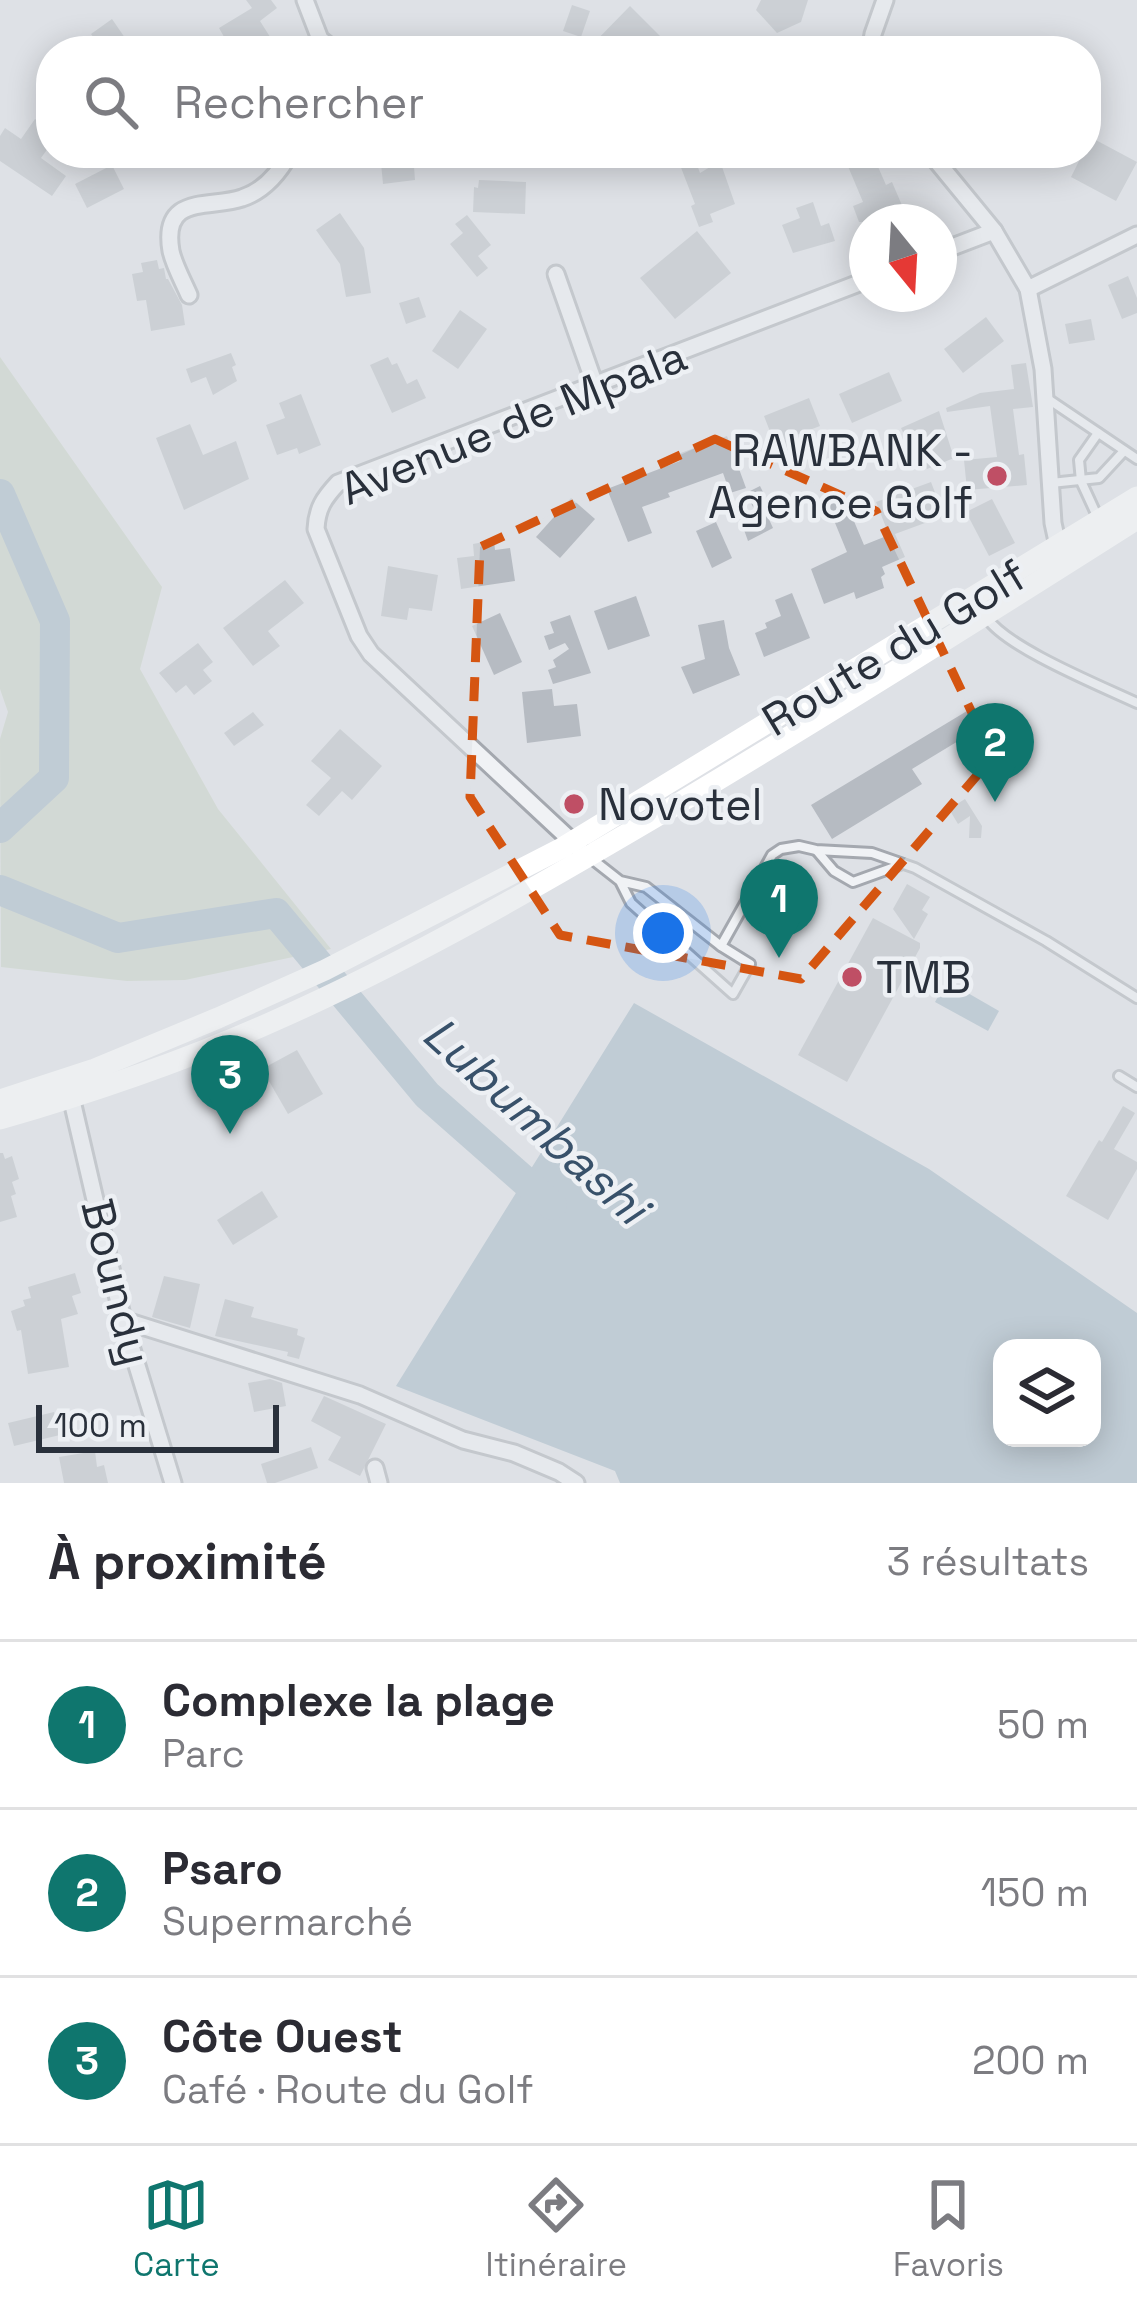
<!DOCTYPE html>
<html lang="fr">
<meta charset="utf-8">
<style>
:root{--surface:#fff;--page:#f7f7f7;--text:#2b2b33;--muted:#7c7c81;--line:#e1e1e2;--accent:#0f766e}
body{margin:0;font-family:"Space Grotesk",sans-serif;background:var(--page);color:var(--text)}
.controls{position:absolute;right:36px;bottom:36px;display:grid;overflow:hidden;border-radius:24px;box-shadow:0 6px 30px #0003}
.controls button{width:108px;height:108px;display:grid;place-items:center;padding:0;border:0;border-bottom:3px solid var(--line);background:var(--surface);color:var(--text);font:60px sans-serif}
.compass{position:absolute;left:849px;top:204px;width:108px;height:108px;border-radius:50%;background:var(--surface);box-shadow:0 6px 30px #0003;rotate:162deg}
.scale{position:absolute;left:36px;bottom:30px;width:243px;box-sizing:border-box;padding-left:12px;border:6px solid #29303b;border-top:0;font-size:33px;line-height:42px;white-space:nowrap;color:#29303b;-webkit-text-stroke:9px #edf0f4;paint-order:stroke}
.you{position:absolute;left:663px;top:933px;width:42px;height:42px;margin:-30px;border:9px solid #fff;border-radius:50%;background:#1a73e8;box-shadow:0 0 0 18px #1a73e833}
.badge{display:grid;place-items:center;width:78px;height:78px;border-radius:50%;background:var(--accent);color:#fff;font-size:39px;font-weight:700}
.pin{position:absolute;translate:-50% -99px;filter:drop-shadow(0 3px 6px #0008)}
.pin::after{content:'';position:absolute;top:63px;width:42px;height:36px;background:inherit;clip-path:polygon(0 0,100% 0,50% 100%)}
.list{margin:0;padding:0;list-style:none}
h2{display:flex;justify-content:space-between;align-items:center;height:156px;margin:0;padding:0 48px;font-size:51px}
h2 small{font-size:39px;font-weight:400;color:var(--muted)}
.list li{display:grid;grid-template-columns:78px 1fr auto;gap:36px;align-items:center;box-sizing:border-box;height:168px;padding:0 48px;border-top:3px solid var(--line)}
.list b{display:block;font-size:45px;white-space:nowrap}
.list p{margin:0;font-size:39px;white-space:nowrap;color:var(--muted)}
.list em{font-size:39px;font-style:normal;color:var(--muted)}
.icon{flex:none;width:66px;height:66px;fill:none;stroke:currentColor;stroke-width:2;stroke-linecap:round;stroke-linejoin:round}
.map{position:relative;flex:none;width:1137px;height:1483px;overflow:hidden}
.search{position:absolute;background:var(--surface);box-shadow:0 6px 30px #0003;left:36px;right:36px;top:36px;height:132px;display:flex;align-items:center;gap:30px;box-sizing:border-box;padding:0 42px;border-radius:48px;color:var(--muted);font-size:45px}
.sheet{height:660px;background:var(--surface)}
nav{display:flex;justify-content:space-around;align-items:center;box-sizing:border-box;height:168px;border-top:3px solid var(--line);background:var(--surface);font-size:33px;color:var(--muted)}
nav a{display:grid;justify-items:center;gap:6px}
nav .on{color:var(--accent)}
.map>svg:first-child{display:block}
.green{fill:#c4cfc0}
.water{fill:#9cb1c2;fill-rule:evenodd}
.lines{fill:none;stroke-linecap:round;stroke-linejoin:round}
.river{stroke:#9cb1c2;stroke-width:30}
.building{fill:#b6bbc2}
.service-casing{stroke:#a4a8af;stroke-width:14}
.minor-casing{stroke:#a4a8af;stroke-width:21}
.service{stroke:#f0f2f5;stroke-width:8}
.minor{stroke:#f0f2f5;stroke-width:15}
.secondary{stroke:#fff;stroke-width:21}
.marked{fill:none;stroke:#d55511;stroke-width:9;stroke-dasharray:24 15;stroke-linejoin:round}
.poi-dot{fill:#bf4f65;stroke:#edf0f4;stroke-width:4.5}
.labels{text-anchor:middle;stroke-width:9;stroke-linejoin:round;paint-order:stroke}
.street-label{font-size:45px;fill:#29303b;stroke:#edf0f4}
.poi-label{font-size:45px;fill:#29303b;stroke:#edf0f4;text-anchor:start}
.water-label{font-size:48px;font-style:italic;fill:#38516a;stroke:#edf0f4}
</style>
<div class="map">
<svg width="1137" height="1483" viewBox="0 0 1137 1483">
<rect width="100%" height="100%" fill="#dee1e6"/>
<path class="green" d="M 0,357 L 162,587 L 140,669 L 218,809 L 331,949 L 185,980 L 127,981 L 1,967 L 0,739 L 8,712 L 0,689 Z"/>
<g class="water">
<path d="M 947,981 L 999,1011 L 988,1031 L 935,1002 Z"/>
<path d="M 634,1003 L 929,1169 L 1137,1313 L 1137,1483 L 620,1483 L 615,1471 L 396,1386 ZM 1002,1348 L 1092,1348 L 1092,1438 L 1002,1438 Z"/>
</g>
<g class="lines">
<g class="river">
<path d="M 0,494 L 55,621 L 54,778 L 0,828"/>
<path d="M 0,890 L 118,938 L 276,913 L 427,1095 L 552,1205"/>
</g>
</g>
<g class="building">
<path d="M 246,0 L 271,0 L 277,8 L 260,21 L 272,40 L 266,44 L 270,51 L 232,51 L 219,28 L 252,8 Z"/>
<path d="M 761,0 L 808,0 L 801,22 L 777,33 L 756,10 Z"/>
<path d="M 572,5 L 590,11 L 581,37 L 563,31 Z"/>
<path d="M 630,6 L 661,37 L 647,51 L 586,51 Z"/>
<path d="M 112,19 L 134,51 L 103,51 L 91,34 Z"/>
<path d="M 35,119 L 51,130 L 51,144 L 41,158 L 66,176 L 52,196 L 0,161 L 0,136 L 5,128 L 21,139 Z"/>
<path d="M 1092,138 L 1137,162 L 1116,201 L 1071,177 L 1083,153 L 1086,153 Z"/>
<path d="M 380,153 L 413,153 L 415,180 L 383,184 Z"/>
<path d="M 810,153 L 872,153 L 886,185 L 892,182 L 907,217 L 895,222 L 859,222 L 853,206 L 863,202 L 847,164 L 835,161 L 817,168 Z"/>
<path d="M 695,159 L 700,173 L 720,161 L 735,204 L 710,214 L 713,222 L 699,227 L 691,206 L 695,204 L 680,165 Z"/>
<path d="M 112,165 L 124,189 L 87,208 L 75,184 Z"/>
<path d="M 479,180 L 526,182 L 525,214 L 473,212 L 474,187 L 478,188 Z"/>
<path d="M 813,202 L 821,226 L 829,223 L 835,241 L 793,253 L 782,225 L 800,218 L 796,208 Z"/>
<path d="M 340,213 L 364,248 L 371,293 L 346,297 L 340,264 L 316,230 Z"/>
<path d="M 467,215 L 491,245 L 478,256 L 488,268 L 477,277 L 450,244 L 463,233 L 455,224 Z"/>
<path d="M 697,231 L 731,273 L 675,319 L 640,278 Z"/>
<path d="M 157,260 L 159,269 L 164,268 L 166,279 L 168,279 L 182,305 L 185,325 L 151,331 L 146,300 L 137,301 L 132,274 L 143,272 L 141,263 Z"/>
<path d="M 1128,276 L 1137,298 L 1137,313 L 1122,319 L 1108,285 Z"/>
<path d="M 419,297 L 426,317 L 406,324 L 399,303 Z"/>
<path d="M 460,310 L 487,329 L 458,369 L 432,351 Z"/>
<path d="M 986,317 L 1004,341 L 963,373 L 944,349 Z"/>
<path d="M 1091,319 L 1095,340 L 1069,344 L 1065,324 Z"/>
<path d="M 231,353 L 236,365 L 232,367 L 237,381 L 213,395 L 206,377 L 191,383 L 186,369 Z"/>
<path d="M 388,357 L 392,365 L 397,363 L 407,384 L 417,379 L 426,398 L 392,413 L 370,365 Z"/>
<path d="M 1026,363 L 1033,407 L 1013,409 L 1019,455 L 1024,454 L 1027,485 L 967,490 L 964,460 L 997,457 L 990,406 L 947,412 L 946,408 L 980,393 L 1014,389 L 1011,365 Z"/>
<path d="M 889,372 L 902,401 L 852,423 L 839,394 Z"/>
<path d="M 301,394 L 321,445 L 299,454 L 297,448 L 277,455 L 266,425 L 285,418 L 279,403 Z"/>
<path d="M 809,398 L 820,426 L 794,436 L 803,457 L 783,465 L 764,416 Z"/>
<path d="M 939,411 L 954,458 L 927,469 L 922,457 L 916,459 L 901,428 Z"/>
<path d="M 190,424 L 203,455 L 236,441 L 249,479 L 184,510 L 156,438 Z"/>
<path d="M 727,436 L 746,488 L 730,493 L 723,473 L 668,493 L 670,497 L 642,507 L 652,533 L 628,542 L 607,489 L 680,461 L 678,454 Z"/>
<path d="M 931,482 L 944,516 L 895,534 L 905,557 L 882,567 L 885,574 L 881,577 L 884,588 L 856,599 L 854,592 L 824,604 L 811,569 L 847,552 L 826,501 L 843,495 L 864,545 L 889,535 L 876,502 Z"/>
<path d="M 760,486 L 773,512 L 767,515 L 773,528 L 748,541 L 743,527 L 759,519 L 746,493 Z"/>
<path d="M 571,498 L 595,519 L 560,558 L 536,537 Z"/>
<path d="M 992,499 L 1015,543 L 989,556 L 966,512 Z"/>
<path d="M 716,522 L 732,558 L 712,568 L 696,531 Z"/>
<path d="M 494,540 L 495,550 L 510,548 L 515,581 L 461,589 L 457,558 L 474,556 L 473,544 Z"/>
<path d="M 388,566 L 438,575 L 432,611 L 409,608 L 407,620 L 381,616 Z"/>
<path d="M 285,580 L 304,603 L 268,631 L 280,646 L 253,666 L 223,628 Z"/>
<path d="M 792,593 L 810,638 L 764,657 L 755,633 L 767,628 L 765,623 L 781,616 L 775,600 Z"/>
<path d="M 636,596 L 650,636 L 608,650 L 594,611 Z"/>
<path d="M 500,613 L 522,662 L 494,675 L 472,626 Z"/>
<path d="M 570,615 L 591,673 L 553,684 L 548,670 L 556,667 L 553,660 L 569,649 L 565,643 L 549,650 L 544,636 L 554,633 L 550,622 Z"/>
<path d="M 724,620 L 729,648 L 740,675 L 693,694 L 681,667 L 705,659 L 698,625 Z"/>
<path d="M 198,643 L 213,662 L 203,670 L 212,681 L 194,695 L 186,685 L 176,693 L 159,673 Z"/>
<path d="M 552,689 L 554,706 L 577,704 L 581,736 L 527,743 L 522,692 Z"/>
<path d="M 967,711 L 978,729 L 912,769 L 922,784 L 832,839 L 811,805 Z"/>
<path d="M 253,712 L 264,725 L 234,746 L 224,733 Z"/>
<path d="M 340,729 L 382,766 L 352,800 L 342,791 L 319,816 L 306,805 L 331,778 L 311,761 Z"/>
<path d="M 965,799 L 982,826 L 981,838 L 969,838 L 970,816 L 958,824 L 949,809 Z"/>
<path d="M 907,884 L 930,897 L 922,910 L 928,914 L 914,939 L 893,909 Z"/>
<path d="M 873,918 L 920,943 L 920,948 L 847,1082 L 798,1055 Z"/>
<path d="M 297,1050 L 323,1094 L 288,1114 L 262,1069 Z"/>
<path d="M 1123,1106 L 1135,1113 L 1114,1149 L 1137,1162 L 1137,1169 L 1108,1220 L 1066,1196 L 1099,1140 L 1102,1142 Z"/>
<path d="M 0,1153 L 3,1153 L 5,1159 L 12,1156 L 19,1179 L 12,1182 L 16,1194 L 11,1196 L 17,1217 L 0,1222 Z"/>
<path d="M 262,1191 L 278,1217 L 233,1245 L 217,1220 Z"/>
<path d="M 75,1273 L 81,1293 L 72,1296 L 78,1314 L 61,1319 L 69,1367 L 28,1374 L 21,1330 L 17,1331 L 11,1311 L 25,1306 L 23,1300 L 31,1298 L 28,1287 Z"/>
<path d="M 164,1276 L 200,1284 L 190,1328 L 152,1317 Z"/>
<path d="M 225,1299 L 254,1307 L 251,1317 L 298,1329 L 297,1335 L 305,1338 L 299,1359 L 287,1356 L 288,1352 L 215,1336 Z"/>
<path d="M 270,1379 L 282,1383 L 286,1406 L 254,1412 L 248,1383 Z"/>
<path d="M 324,1396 L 386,1424 L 360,1476 L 328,1460 L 341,1437 L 311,1421 Z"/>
<path d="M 54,1412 L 60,1435 L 14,1446 L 8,1423 Z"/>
<path d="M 311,1447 L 318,1468 L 275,1483 L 267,1483 L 261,1464 Z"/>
<path d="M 95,1451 L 97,1467 L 104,1465 L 108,1483 L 64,1483 L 59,1457 Z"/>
</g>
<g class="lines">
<defs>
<g id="service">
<path d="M 1045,397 L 1137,459"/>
<path d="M 1051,483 L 1099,478 L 1124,451"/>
<path d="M 1098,518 L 1081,481 L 1079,460 L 1098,433"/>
<path d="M 987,618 C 1007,648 1101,686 1137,703"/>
<path d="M 817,851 L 834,871 L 853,882 L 900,865"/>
<path d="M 592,859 L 620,881 L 631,903 L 733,994 L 750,964 L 721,946 L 646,887 L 620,881"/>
<path d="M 721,946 L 772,855 L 781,849 L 799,846 L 816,850 L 872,853 L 915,868 L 1046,941 L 1137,998"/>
<path d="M 1119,1076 L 1137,1087"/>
</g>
<g id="minor">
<path d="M 305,0 L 320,39 L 335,51"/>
<path d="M 870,51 L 873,34 L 885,0"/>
<path d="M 930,153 L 994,231 L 1028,289 L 1043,369 L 1053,523 L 1058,546 L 1062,552"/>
<path d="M 939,252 L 994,231"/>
<path d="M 556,274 L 595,385"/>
<path d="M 1028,289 L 1137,235"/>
<path d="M 189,295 C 183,281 174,265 171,251 C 161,193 211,209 242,198 C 264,191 279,173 290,153"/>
<path d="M 579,848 L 371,654 L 359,636 L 316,529 C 317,508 324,498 338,483 L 867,280"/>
<path d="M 69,1088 L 123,1320 L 173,1483"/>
<path d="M 123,1320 L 360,1395 L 463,1440 L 514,1453 L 559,1472 L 576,1483"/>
<path d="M 375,1468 L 379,1483"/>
</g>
</defs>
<use href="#service" class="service-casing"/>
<use href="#minor" class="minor-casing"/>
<use href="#service" class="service"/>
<use href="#minor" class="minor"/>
<g class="secondary">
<path d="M 0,1100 L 95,1069 L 218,1018 L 325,970 L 562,848 L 1137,497"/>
<path d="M 0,1119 C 93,1092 185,1061 274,1021 C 414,959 549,880 681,802 C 835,710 986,615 1137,519"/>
</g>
</g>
<path d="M0 0H1137V1483H0ZM 715,439 L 876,511 L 993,757 L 801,979 L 560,935 L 470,797 L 480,547 Z" fill="#dee1e6" fill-opacity=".55" fill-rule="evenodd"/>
<path class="marked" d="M 715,439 L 876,511 L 993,757 L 801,979 L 560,935 L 470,797 L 480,547 Z"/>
<g class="poi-dot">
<circle cx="997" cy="476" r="12"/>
<circle cx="574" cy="804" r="12"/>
<circle cx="852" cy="977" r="12"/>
</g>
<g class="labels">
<g class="street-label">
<text transform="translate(513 422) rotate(-22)" y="16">Avenue de Mpala</text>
<text transform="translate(894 647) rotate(-31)" y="16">Route du Golf</text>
<text transform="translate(117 1282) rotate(76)" y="16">Boundy</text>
</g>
<g class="poi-label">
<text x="973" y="466" text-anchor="end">RAWBANK -<tspan x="973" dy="52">Agence Golf</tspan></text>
<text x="598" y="820">Novotel</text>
<text x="876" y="993">TMB</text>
</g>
<g class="water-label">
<text transform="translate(536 1120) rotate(42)" y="17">Lubumbashi</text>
</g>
</g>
</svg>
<div class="controls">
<button><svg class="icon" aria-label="layers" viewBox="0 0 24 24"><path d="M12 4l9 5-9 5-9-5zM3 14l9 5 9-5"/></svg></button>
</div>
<svg class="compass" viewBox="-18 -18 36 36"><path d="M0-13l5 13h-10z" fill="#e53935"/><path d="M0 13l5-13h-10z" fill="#7c7c81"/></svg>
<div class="scale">100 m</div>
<div class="you"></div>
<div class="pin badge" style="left:779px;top:958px">1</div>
<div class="pin badge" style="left:995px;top:802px">2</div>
<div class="pin badge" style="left:230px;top:1134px">3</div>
<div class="search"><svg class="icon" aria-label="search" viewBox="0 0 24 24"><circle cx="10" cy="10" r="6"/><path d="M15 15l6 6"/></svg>Rechercher</div>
</div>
<section class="sheet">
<h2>À proximité<small>3 résultats</small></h2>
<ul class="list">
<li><span class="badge">1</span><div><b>Complexe la plage</b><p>Parc</p></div><em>50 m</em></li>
<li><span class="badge">2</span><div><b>Psaro</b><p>Supermarché</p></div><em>150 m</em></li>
<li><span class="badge">3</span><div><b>Côte Ouest</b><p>Café · Route du Golf</p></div><em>200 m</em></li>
</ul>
</section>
<nav>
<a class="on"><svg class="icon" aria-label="map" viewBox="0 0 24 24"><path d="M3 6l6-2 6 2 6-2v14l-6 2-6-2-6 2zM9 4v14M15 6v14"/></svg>Carte</a>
<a><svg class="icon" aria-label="directions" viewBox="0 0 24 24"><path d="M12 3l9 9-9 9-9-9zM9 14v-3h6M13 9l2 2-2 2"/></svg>Itinéraire</a>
<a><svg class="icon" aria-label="saved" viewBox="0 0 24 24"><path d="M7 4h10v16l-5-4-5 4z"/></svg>Favoris</a>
</nav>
